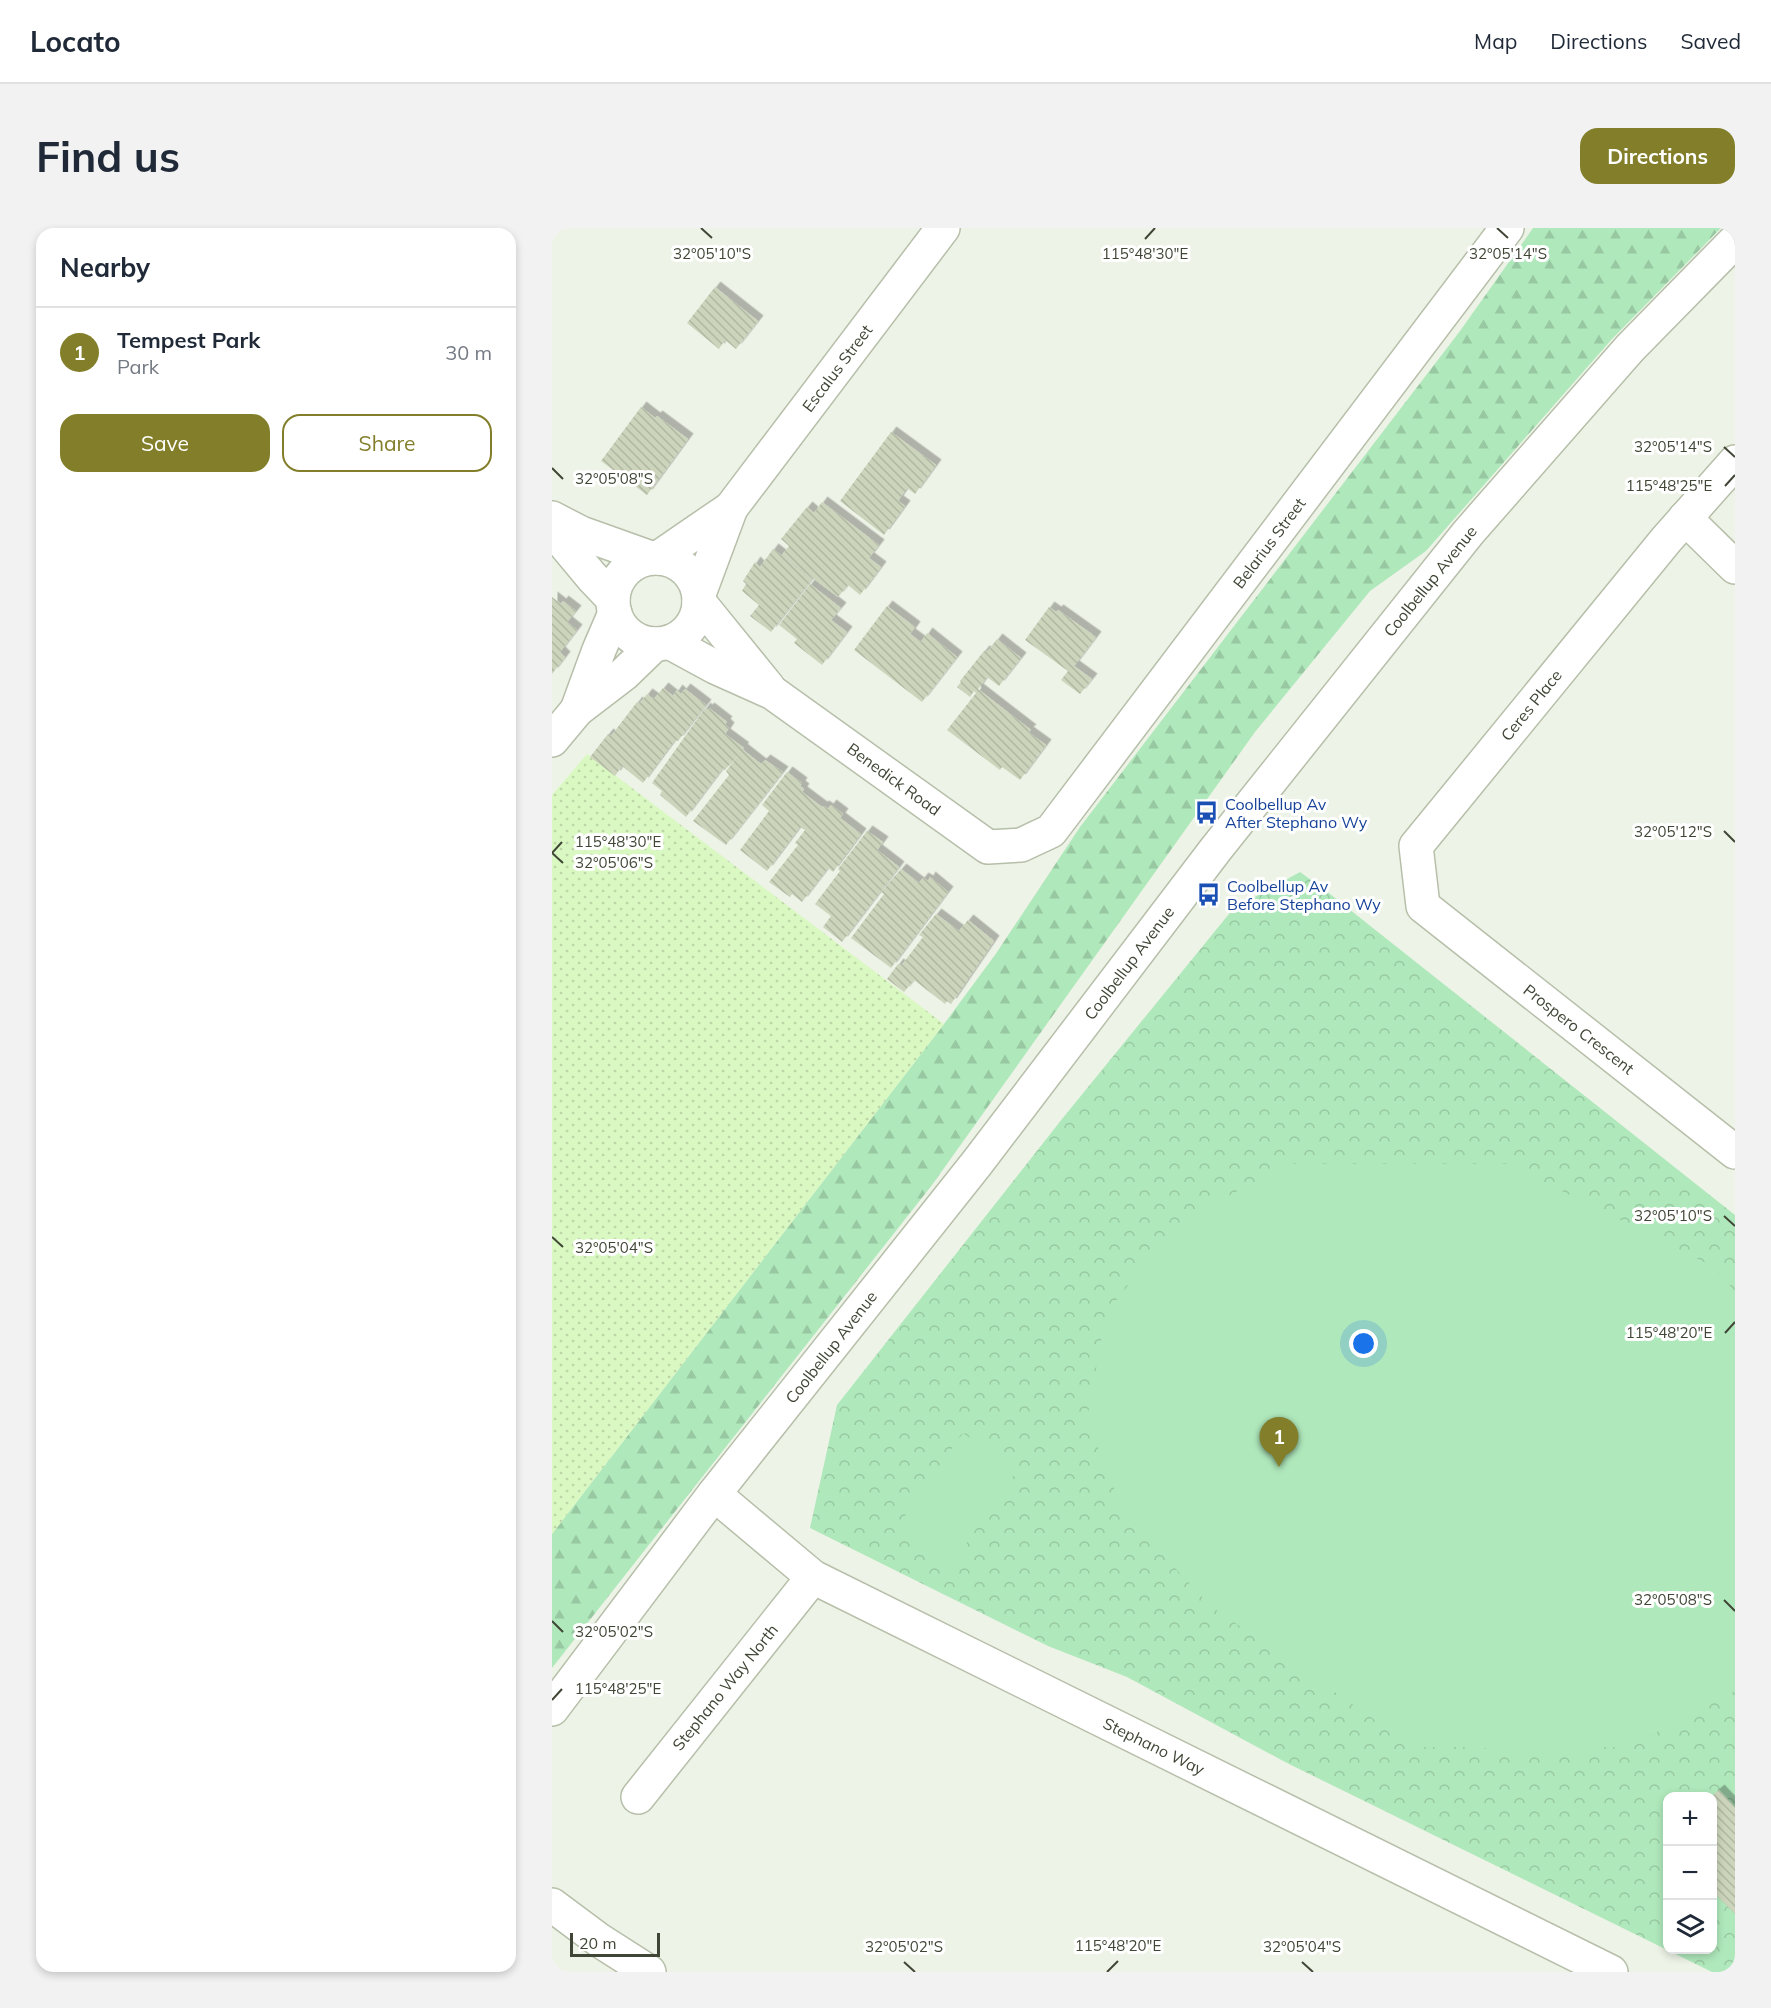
<!DOCTYPE html>
<meta charset="utf-8">
<style>
:root{--surface:#fff;--page:#f2f2f3;--text:#1f2937;--muted:#747a83;--line:#e0e1e3;--accent:#827e29}
body{margin:0;font-family:Mulish,sans-serif;background:var(--page);color:var(--text)}
.controls{position:absolute;right:18px;bottom:18px;display:grid;overflow:hidden;border-radius:12px;box-shadow:0 3px 9px #0003}
.controls button{width:54px;height:54px;display:grid;place-items:center;padding:0;border:0;border-bottom:2px solid var(--line);background:var(--surface);color:var(--text);font:30px sans-serif}
.scale{position:absolute;left:18px;bottom:15px;width:90px;box-sizing:border-box;padding-left:6px;border:3px solid #404636;border-top:0;font-size:16px;line-height:21px;white-space:nowrap;color:#404636;-webkit-text-stroke:4px #fff;paint-order:stroke}
.you{position:absolute;left:812px;top:1116px;width:21px;height:21px;margin:-15px;border:4px solid #fff;border-radius:50%;background:#1a73e8;box-shadow:0 0 0 9px #1a73e833}
.badge{display:grid;place-items:center;width:39px;height:39px;border-radius:50%;background:var(--accent);color:#fff;font-size:20px;font-weight:700}
.pin{position:absolute;translate:-50% -50px;filter:drop-shadow(0 2px 3px #0008)}
.pin::after{content:'';position:absolute;top:32px;width:21px;height:18px;background:inherit;clip-path:polygon(0 0,100% 0,50% 100%)}
.list{margin:0;padding:0;list-style:none}
h2{display:flex;justify-content:space-between;align-items:center;height:78px;margin:0;padding:0 24px;font-size:26px}
h2 small{font-size:20px;font-weight:400;color:var(--muted)}
.list li{display:grid;grid-template-columns:39px 1fr auto;gap:18px;align-items:center;box-sizing:border-box;height:90px;padding:0 24px;border-top:2px solid var(--line)}
.list b{display:block;font-size:22px;white-space:nowrap}
.list p{margin:0;font-size:20px;white-space:nowrap;color:var(--muted)}
.list em{font-size:20px;font-style:normal;color:var(--muted)}
.actions{display:flex;gap:12px;padding:18px 24px}
.actions a{flex:1;padding:14px 0;border:2px solid var(--accent);border-radius:18px;text-align:center;font-size:21px;color:var(--accent)}
.actions .main{background:var(--accent);color:#fff}
.icon{flex:none;width:33px;height:33px;fill:none;stroke:currentColor;stroke-width:2;stroke-linecap:round;stroke-linejoin:round}
.map{position:relative;flex:none;width:1183px;height:1744px;overflow:hidden;border-radius:18px}
header{display:flex;align-items:center;gap:36px;box-sizing:border-box;height:84px;padding:0 30px;background:var(--surface);border-bottom:2px solid var(--line)}
header strong{font-size:28px}
nav{display:flex;gap:33px;margin-inline-start:auto;font-size:21px}
.intro{display:flex;align-items:center;justify-content:space-between;box-sizing:border-box;height:144px;padding:0 36px}
h1{margin:0;font-size:42px}
.button{padding:15px 27px;border-radius:18px;background:var(--accent);color:#fff;font-size:21px;font-weight:700}
main{display:flex;gap:36px;padding:0 36px}
aside{flex:1;background:var(--surface);border-radius:18px;box-shadow:0 3px 9px #0003}
.map>svg:first-child{display:block}
.forest{fill:url(#forest-firs)}
.sand{fill:url(#sand-dots)}
.park{fill:url(#park-crowns);fill-rule:evenodd}
.pitch{fill:#afe8bb}
.building{fill:url(#building-back-hatch);filter:url(#shadow)}
.lines{fill:none;stroke-linecap:round;stroke-linejoin:round}
.minor-casing{stroke:#b6bfa9;stroke-width:36}
.minor{stroke:#fff;stroke-width:33}
.ticks{fill:none;stroke:#404636;stroke-width:2}
.labels{text-anchor:middle;stroke-width:6;stroke-linejoin:round;paint-order:stroke}
.street-label{font-size:16px;fill:#404636;stroke:#fff}
.transit-label{font-size:16px;fill:#164399;stroke:#fff;text-anchor:start}
.ticks-label{font-size:15px;text-anchor:middle;fill:#404636;stroke:#fff;stroke-width:6;stroke-linejoin:round;paint-order:stroke}
</style>
<header>
<strong>Locato</strong>
<nav><a>Map</a><a>Directions</a><a>Saved</a></nav>
</header>
<div class="intro"><h1>Find us</h1><a class="button">Directions</a></div>
<main>
<aside>
<h2>Nearby<small></small></h2>
<ul class="list">
<li><span class="badge">1</span><div><b>Tempest Park</b><p>Park</p></div><em>30 m</em></li>
</ul>
<div class="actions"><a class="main">Save</a><a>Share</a></div>
</aside>
<div class="map">
<svg width="1183" height="1744" viewBox="0 0 1183 1744">
<defs>
<pattern id="forest-firs" width="22" height="20" patternUnits="userSpaceOnUse" patternTransform="scale(1.5)"><rect width="22" height="20" fill="#afe8bb"/><path d="M5 1l3.5 6h-7zM16 11l3.5 6h-7z" fill="#98c8a1"/></pattern>
<pattern id="sand-dots" width="8" height="8" patternUnits="userSpaceOnUse" patternTransform="scale(1.5)"><rect width="8" height="8" fill="#daf8c2"/><path d="M2 2h.1M6 6h.1" fill="none" stroke="#bcd6a7" stroke-width="1.8" stroke-linecap="round"/></pattern>
<pattern id="park-crowns" width="20" height="18" patternUnits="userSpaceOnUse" patternTransform="scale(1.5)"><rect width="20" height="18" fill="#afe8bb"/><path d="M2 6a3 3 0 1 1 6 0M12 15a3 3 0 1 1 6 0" fill="none" stroke="#98c8a1"/></pattern>
<pattern id="building-back-hatch" width="6" height="6" patternUnits="userSpaceOnUse" patternTransform="scale(1.5)"><rect width="6" height="6" fill="#ccd5bc"/><path d="M-1 5l2 2M0 0l6 6M5-1l2 2" fill="none" stroke="#b0b8a2"/></pattern>
<filter id="shadow"><feDropShadow dx="5.5" dy="-5.5" stdDeviation="0" flood-color="#0004"/></filter>
</defs>
<rect width="100%" height="100%" fill="#eef3e7"/>
<path class="forest" d="M 981,0 L 1169,0 L 1060,111 L 874,323 L 818,363 L 703,504 L 380,957 L 0,1440 L 0,1306 L 392,796 L 443,727 L 528,599 L 908,103 Z"/>
<path class="sand" d="M 35,526 L 392,796 L 0,1306 L 0,567 Z"/>
<path class="park" d="M 748,644 L 773,662 L 1183,987 L 1183,1744 L 1160,1744 L 735,1535 L 575,1449 L 496,1418 L 258,1300 L 285,1177 L 510,891 L 681,681 ZM 1116,1568 L 1160,1568 L 1160,1722 L 1116,1722 Z"/>
<g class="pitch">
<path d="M 735,936 L 956,936 L 1160,1038 L 1183,1063 L 1183,1463 L 1076,1519 L 1045,1519 L 998,1526 L 961,1525 L 924,1519 L 862,1519 L 660,1379 L 572,1286 L 535,1191 L 554,1085 L 625,996 Z"/>
<path d="M 411,1205 L 465,1243 L 399,1337 L 345,1299 Z"/>
</g>
<g class="building">
<path d="M 163,59 L 206,93 L 184,121 L 173,112 L 167,121 L 135,95 Z"/>
<path d="M 89,179 L 103,190 L 105,188 L 136,211 L 95,267 L 49,233 Z"/>
<path d="M 339,204 L 384,237 L 363,266 L 355,260 L 346,273 L 353,278 L 332,307 L 288,273 Z"/>
<path d="M 270,274 L 327,317 L 317,330 L 329,339 L 308,367 L 296,357 L 286,369 L 230,327 L 237,318 L 229,311 L 255,279 L 262,285 Z"/>
<path d="M 221,321 L 260,351 L 219,404 L 198,388 L 207,377 L 190,363 L 194,356 L 191,353 L 203,334 L 208,339 Z"/>
<path d="M 258,356 L 289,380 L 279,392 L 295,404 L 270,437 L 242,415 L 245,411 L 227,397 Z"/>
<path d="M 0,369 L 9,376 L 11,373 L 24,383 L 15,394 L 25,402 L 8,424 L 13,429 L 0,446 Z"/>
<path d="M 335,378 L 363,399 L 358,406 L 369,414 L 375,405 L 405,429 L 370,474 L 302,422 Z"/>
<path d="M 497,379 L 504,384 L 506,382 L 544,409 L 522,438 L 540,451 L 528,466 L 509,452 L 516,443 L 473,412 Z"/>
<path d="M 445,411 L 469,430 L 447,458 L 435,449 L 426,461 L 479,502 L 476,504 L 494,517 L 468,552 L 450,539 L 448,542 L 395,502 L 424,465 L 422,463 L 418,469 L 405,459 L 409,454 L 408,453 L 432,423 L 435,424 Z"/>
<path d="M 111,460 L 121,468 L 125,462 L 129,466 L 133,461 L 154,477 L 126,513 L 123,512 L 91,555 L 70,538 L 63,548 L 38,529 L 56,506 L 59,508 L 85,474 L 87,476 L 95,466 L 102,471 Z"/>
<path d="M 153,480 L 155,482 L 157,480 L 175,494 L 173,496 L 177,500 L 173,506 L 192,520 L 190,521 L 209,536 L 213,532 L 231,544 L 174,617 L 141,593 L 177,547 L 174,543 L 188,525 L 173,542 L 171,540 L 134,589 L 108,567 L 110,563 L 100,555 Z"/>
<path d="M 235,544 L 250,555 L 248,558 L 252,561 L 250,564 L 270,579 L 272,578 L 276,581 L 279,577 L 291,586 L 288,590 L 309,606 L 281,644 L 276,640 L 250,674 L 240,666 L 238,669 L 217,654 L 246,617 L 243,615 L 253,602 L 248,599 L 215,643 L 188,622 L 217,583 L 210,577 Z"/>
<path d="M 315,603 L 331,614 L 325,622 L 347,639 L 290,714 L 271,699 L 279,688 L 263,676 L 288,643 L 286,641 Z"/>
<path d="M 349,641 L 367,655 L 371,650 L 376,653 L 378,649 L 396,664 L 339,740 L 299,710 L 332,666 L 329,664 Z"/>
<path d="M 384,686 L 407,703 L 416,692 L 442,713 L 399,776 L 395,773 L 393,776 L 362,752 L 352,764 L 335,751 L 346,736 L 349,738 L 371,709 L 367,707 Z"/>
<path d="M 1167,1562 L 1183,1579 L 1183,1686 L 1160,1663 L 1160,1568 Z"/>
</g>
<g class="lines">
<defs>
<g id="minor">
<path d="M 1183,234 L 1114,312 L 864,618 L 871,678 L 1183,924"/>
<path d="M 0,290 L 29,305 L 99,330"/>
<path d="M 1133,290 L 1183,339"/>
<path d="M 0,301 L 40,349 L 61,371"/>
<path d="M 106,330 L 179,280"/>
<circle cx="104" cy="373" r="43"/>
<path d="M 147,366 L 179,280 L 391,0"/>
<path d="M 147,374 L 216,459"/>
<path d="M 117,414 L 163,439 L 221,465 L 436,619 L 469,617 L 499,603 L 955,0"/>
<path d="M 25,482 L 47,422 L 63,385"/>
<path d="M 0,512 L 25,482 L 72,446 L 103,416"/>
<path d="M 162,1266 L 261,1349 L 1059,1744"/>
<path d="M 0,1481 L 162,1266 L 425,935 L 664,621 L 916,305 L 1078,120 L 1183,13"/>
<path d="M 86,1569 L 261,1349"/>
<path d="M 0,1677 L 47,1712 L 97,1744"/>
</g>
</defs>
<use href="#minor" class="minor-casing"/>
<use href="#minor" class="minor"/>
</g>
<path class="ticks" d="M 149,0 L 160,10M 945,0 L 956,10M 593,11 L 603,0M 1172,219 L 1183,229M 0,240 L 11,251M 1173,258 L 1183,247M 1172,603 L 1183,614M 0,625 L 10,614M 0,625 L 11,635M 1172,988 L 1183,998M 0,1009 L 11,1019M 1173,1105 L 1183,1094M 1172,1372 L 1183,1383M 0,1393 L 11,1404M 0,1472 L 10,1461M 352,1734 L 363,1744M 750,1734 L 761,1744M 555,1744 L 566,1733"/>
<defs>
<symbol id="bus-bare" viewBox="-9 -9 18 18"><path d="M-5-6H5V4H4V6H2V4H-2V6H-4V4H-5ZM-3.5-4V0h7V-4ZM-3.5 1.2v1.5H-2V1.2ZM2 1.2v1.5H3.5V1.2Z" fill="#1a4fb4" stroke="#fff" stroke-width="2.5" paint-order="stroke"/></symbol>
</defs>
<g fill-rule="evenodd">
<use href="#bus-bare" x="638" y="568" width="33" height="33"/>
<use href="#bus-bare" x="640" y="650" width="33" height="33"/>
</g>
<g class="labels">
<g class="street-label">
<text transform="translate(285 140) rotate(-53)" y="6">Escalus Street</text>
<text transform="translate(717 315) rotate(-53)" y="6">Belarius Street</text>
<text transform="translate(878 353) rotate(-51)" y="6">Coolbellup Avenue</text>
<text transform="translate(979 477) rotate(-51)" y="6">Ceres Place</text>
<text transform="translate(342 551) rotate(36)" y="6">Benedick Road</text>
<text transform="translate(577 735) rotate(-53)" y="6">Coolbellup Avenue</text>
<text transform="translate(1027 801) rotate(38)" y="6">Prospero Crescent</text>
<text transform="translate(279 1119) rotate(-52)" y="6">Coolbellup Avenue</text>
<text transform="translate(173 1459) rotate(-51)" y="6">Stephano Way North</text>
<text transform="translate(602 1518) rotate(26)" y="6">Stephano Way</text>
</g>
<g class="transit-label">
<text x="673" y="582">Coolbellup Av<tspan x="673" dy="18">After Stephano Wy</tspan></text>
<text x="675" y="664">Coolbellup Av<tspan x="675" dy="18">Before Stephano Wy</tspan></text>
</g>
</g>
<g class="ticks-label">
<text x="160" y="31">32°05'10"S</text>
<text x="956" y="31">32°05'14"S</text>
<text x="593" y="31">115°48'30"E</text>
<text x="1121" y="224">32°05'14"S</text>
<text x="62" y="256">32°05'08"S</text>
<text x="1117" y="263">115°48'25"E</text>
<text x="1121" y="609">32°05'12"S</text>
<text x="66" y="619">115°48'30"E</text>
<text x="62" y="640">32°05'06"S</text>
<text x="1121" y="993">32°05'10"S</text>
<text x="62" y="1025">32°05'04"S</text>
<text x="1117" y="1110">115°48'20"E</text>
<text x="1121" y="1377">32°05'08"S</text>
<text x="62" y="1409">32°05'02"S</text>
<text x="66" y="1466">115°48'25"E</text>
<text x="566" y="1723">115°48'20"E</text>
<text x="352" y="1724">32°05'02"S</text>
<text x="750" y="1724">32°05'04"S</text>
</g>
</svg>
<div class="controls">
<button>+</button>
<button>−</button>
<button><svg class="icon" aria-label="layers" viewBox="0 0 24 24"><path d="M12 4l9 5-9 5-9-5zM3 14l9 5 9-5"/></svg></button>
</div>
<div class="scale">20 m</div>
<div class="you"></div>
<div class="pin badge" style="left:727px;top:1239px">1</div>
</div>
</main>
